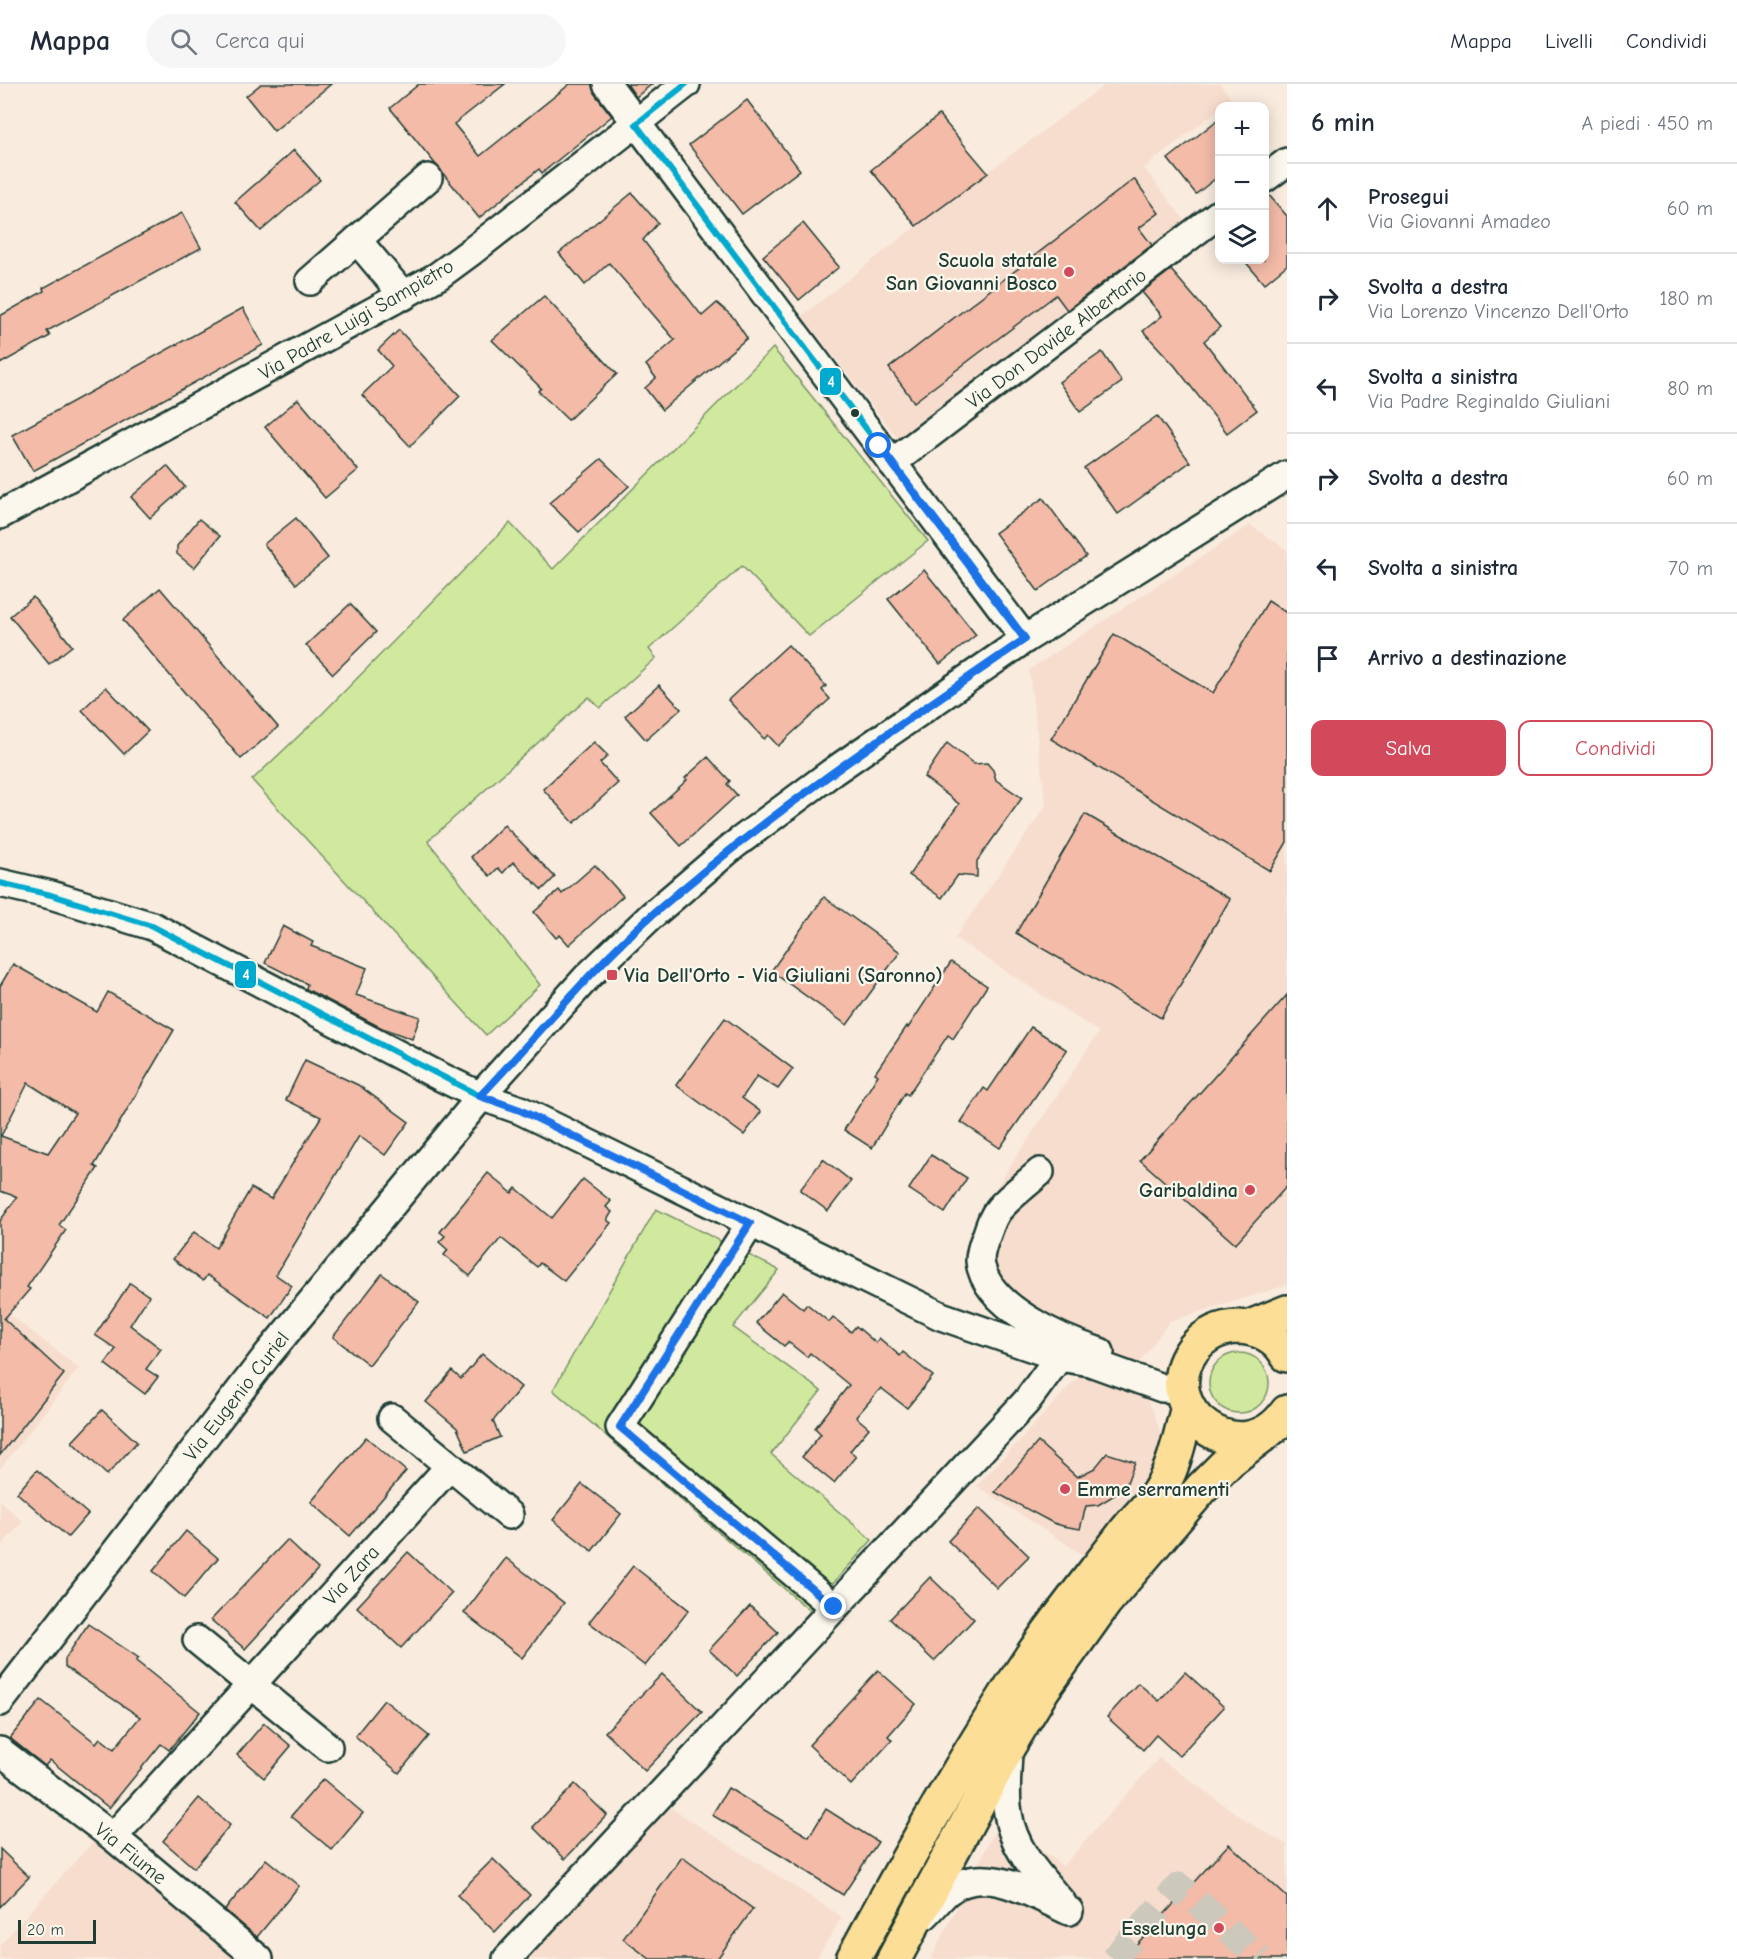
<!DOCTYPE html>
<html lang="it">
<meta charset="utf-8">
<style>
:root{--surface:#fff;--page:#f6f6f7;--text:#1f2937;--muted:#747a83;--line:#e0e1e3;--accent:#d1495b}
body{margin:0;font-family:"Comic Neue",sans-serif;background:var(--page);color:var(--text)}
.controls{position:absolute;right:18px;top:18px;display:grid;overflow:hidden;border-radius:12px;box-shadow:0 3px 15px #0003}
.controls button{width:54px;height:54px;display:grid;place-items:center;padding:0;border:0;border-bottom:2px solid var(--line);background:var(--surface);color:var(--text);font:30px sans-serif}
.scale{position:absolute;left:18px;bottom:15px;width:78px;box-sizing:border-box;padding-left:6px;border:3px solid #1f3d34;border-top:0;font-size:16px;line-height:21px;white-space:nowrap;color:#1f3d34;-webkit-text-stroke:4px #fbf7ec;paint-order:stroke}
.stop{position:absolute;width:18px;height:18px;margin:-14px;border:4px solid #1a73e8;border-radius:50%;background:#fff}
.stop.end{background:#1a73e8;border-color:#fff;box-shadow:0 2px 6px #0008}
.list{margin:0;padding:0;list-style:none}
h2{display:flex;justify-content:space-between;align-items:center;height:78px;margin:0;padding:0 24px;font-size:26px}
h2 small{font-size:20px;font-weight:400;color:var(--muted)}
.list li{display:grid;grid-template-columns:39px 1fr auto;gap:18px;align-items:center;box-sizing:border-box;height:90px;padding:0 24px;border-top:2px solid var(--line)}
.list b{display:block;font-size:22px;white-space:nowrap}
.list p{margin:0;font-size:20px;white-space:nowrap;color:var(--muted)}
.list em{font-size:20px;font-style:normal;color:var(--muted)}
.actions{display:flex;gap:12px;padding:18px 24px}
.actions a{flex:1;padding:14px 0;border:2px solid var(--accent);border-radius:12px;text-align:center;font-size:21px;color:var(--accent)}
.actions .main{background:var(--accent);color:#fff}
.icon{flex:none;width:33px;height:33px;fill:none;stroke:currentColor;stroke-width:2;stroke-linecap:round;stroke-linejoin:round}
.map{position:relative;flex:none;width:1287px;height:1875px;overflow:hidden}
header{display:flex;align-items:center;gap:36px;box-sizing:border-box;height:84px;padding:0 30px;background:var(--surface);border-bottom:2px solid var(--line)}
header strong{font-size:28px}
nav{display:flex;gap:33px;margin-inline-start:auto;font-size:21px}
.search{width:420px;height:54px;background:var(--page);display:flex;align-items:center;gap:15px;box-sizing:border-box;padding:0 21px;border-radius:33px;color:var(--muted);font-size:22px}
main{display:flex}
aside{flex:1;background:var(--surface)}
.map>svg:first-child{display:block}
.built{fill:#f7ddce}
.green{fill:#d1e99e;stroke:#789369;stroke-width:1.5}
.building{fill:#f3bba8;stroke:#1f3d34;stroke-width:1.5;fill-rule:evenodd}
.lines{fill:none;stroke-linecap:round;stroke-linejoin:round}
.minor-tunnel{stroke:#cdc8bc;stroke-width:27;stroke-dasharray:27 14;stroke-linecap:butt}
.minor-casing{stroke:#1f3d34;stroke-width:32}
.major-casing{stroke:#1f3d34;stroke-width:38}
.minor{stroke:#fbf7ec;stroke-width:27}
.major{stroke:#fdde96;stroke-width:33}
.bus-1-casing{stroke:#fbf7ec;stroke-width:10}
.bus-1{stroke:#00a9ce;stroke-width:6}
.route{stroke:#1a73e8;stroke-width:8}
.poi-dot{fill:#d1495b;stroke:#fbf7ec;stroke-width:2}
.bus-dot{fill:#1f3d34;stroke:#fbf7ec;stroke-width:2}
.labels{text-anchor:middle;stroke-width:4.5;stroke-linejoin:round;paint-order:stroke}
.poi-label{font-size:20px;font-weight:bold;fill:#1f3d34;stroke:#fbf7ec;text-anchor:end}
.street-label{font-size:20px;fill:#1f3d34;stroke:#fbf7ec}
.line-badge{stroke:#fbf7ec;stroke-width:2}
.badge-label{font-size:16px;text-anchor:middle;font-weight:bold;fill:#fff}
</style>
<header>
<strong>Mappa</strong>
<div class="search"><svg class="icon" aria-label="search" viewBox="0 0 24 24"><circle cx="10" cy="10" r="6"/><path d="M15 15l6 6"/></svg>Cerca qui</div>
<nav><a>Mappa</a><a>Livelli</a><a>Condividi</a></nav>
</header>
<main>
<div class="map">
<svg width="1287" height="1875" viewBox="0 0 1287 1875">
<rect width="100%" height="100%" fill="#f9ebde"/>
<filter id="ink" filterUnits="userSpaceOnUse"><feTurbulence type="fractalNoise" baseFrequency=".0167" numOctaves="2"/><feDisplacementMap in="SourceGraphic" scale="12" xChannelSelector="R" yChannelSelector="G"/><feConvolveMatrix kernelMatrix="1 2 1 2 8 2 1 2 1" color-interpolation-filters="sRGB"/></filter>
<g filter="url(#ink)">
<g class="built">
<path d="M 1106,0 L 1220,0 L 1232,16 L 1223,22 L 1220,22 L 1219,25 L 1144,84 L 1188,141 L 900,357 L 802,232 L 916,142 Z"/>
<path d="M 1250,441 L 1287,466 L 1287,1201 L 1170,1237 L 1132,1288 L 1153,1327 L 1164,1359 L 1161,1386 L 1088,1474 L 977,1402 L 1096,1274 L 1037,1250 L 973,1162 L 980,1128 L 1099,948 L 955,854 L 1046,722 L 1029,586 Z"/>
<path d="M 0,1223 L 79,1284 L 0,1385 Z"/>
<path d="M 0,1417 L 23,1438 L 0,1463 Z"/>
<path d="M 1159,1674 L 1249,1739 L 1287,1761 L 1287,1875 L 931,1875 L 1000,1737 L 1063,1782 Z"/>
<path d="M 649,1710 L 842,1833 L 816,1875 L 493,1875 Z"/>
<path d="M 98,1752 L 243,1875 L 0,1875 L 0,1861 Z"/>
</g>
<g class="green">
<path d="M 773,264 L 928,457 L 809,552 L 742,482 L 649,565 L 656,574 L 600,624 L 589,613 L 428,757 L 540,901 L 486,951 L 252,696 L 322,630 L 510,439 L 553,485 Z"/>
<path d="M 656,1125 L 779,1186 L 733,1243 L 821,1307 L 771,1370 L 872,1456 L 809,1526 L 553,1306 Z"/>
<circle cx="1239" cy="1299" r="30"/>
</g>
<g class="building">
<path d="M 261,0 L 331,0 L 274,47 L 246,12 Z"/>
<path d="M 419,0 L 505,0 L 454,40 L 480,72 L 570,0 L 592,0 L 594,9 L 612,32 L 542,89 L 539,85 L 479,134 L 390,24 Z"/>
<path d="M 627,0 L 652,0 L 636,13 Z"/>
<path d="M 747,16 L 800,86 L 742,130 L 689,61 Z"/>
<path d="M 939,31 L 988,89 L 916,142 L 871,86 Z"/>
<path d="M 1220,34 L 1220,91 L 1196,110 L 1168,75 Z"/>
<path d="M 294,66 L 320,96 L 261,147 L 235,118 Z"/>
<path d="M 1134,95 L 1159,129 L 1139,144 L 1152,161 L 1067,226 L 1056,211 L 914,318 L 889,284 Z"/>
<path d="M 632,109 L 658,139 L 643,156 L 702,232 L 717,219 L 733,233 L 747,254 L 662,326 L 645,304 L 656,294 L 646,281 L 675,256 L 609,179 L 585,201 L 559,169 Z"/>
<path d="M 1268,110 L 1287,132 L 1287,181 L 1264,200 L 1244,176 L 1264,176 L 1264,111 Z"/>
<path d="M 182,129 L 201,164 L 47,247 L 50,252 L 0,280 L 0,232 L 44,207 L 43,204 Z"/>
<path d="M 803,139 L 839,183 L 799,216 L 763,172 Z"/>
<path d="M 1171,186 L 1220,243 L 1204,257 L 1257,326 L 1227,349 L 1175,282 L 1143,247 L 1162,232 L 1142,208 Z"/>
<path d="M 544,212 L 617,290 L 568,336 L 538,307 L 541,304 L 492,256 Z"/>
<path d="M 243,224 L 263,261 L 33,387 L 12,351 Z"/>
<path d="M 399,246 L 460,312 L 410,362 L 362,311 L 392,282 L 378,266 Z"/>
<path d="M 1102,268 L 1122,298 L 1080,328 L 1059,298 Z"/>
<path d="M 298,315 L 358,386 L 325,414 L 265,343 Z"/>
<path d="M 1157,332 L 1190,378 L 1118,430 L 1084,384 Z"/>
<path d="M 601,375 L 629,402 L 579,448 L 549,419 Z"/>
<path d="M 167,382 L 185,403 L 150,434 L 131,413 Z"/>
<path d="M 1043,414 L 1086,472 L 1038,507 L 995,449 Z"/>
<path d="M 296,434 L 328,474 L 296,500 L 264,460 Z"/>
<path d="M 199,435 L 220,452 L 194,484 L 177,470 L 177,462 Z"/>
<path d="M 924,486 L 976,551 L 940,580 L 888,515 Z"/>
<path d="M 160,504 L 278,643 L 241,675 L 123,536 Z"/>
<path d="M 33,513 L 72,562 L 49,580 L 10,532 Z"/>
<path d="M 1268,517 L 1287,529 L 1287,758 L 1270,787 L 1051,655 L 1114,550 L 1213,609 Z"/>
<path d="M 350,520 L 376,548 L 333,590 L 306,561 Z"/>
<path d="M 788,561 L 826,602 L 822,606 L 830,615 L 778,662 L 768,651 L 764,655 L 728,616 Z"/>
<path d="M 659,601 L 681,625 L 646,656 L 625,632 Z"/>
<path d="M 106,603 L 148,647 L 124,670 L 82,626 Z"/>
<path d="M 594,658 L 608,672 L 600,679 L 618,699 L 574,739 L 543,705 Z"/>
<path d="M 947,659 L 974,680 L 987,679 L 993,686 L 996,696 L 1022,714 L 977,777 L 977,793 L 958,791 L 942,814 L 909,791 L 959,720 L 924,693 Z"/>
<path d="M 708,673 L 730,697 L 727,700 L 737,711 L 681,762 L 651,729 L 687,696 L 685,694 Z"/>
<path d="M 1085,730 L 1230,815 L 1161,934 L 1016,849 Z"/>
<path d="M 504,741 L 555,793 L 542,806 L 513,778 L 503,789 L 498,784 L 490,792 L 471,773 Z"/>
<path d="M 595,781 L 623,812 L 569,861 L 560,851 L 556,854 L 534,828 L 559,806 L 562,810 Z"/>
<path d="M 824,813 L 900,868 L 847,941 L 771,887 Z"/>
<path d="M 283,842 L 313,858 L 311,862 L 367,884 L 356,911 L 420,933 L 412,955 L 382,944 L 306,905 L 307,900 L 265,879 Z"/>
<path d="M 951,878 L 987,902 L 953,955 L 948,951 L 908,1011 L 905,1009 L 872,1064 L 844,1046 L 878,991 L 875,989 L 907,942 L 908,944 Z"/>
<path d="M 13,880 L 97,928 L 108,908 L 174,946 L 94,1082 L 98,1084 L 59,1141 L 66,1146 L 27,1203 L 30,1205 L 4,1235 L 64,1290 L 0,1371 L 0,1137 L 17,1113 L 0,1107 L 0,902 ZM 28,999 L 75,1029 L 48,1069 L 1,1052 Z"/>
<path d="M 1287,911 L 1287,1102 L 1235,1160 L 1140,1076 Z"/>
<path d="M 725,934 L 793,985 L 778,1005 L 757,992 L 742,1014 L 761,1028 L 744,1051 L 676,1001 Z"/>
<path d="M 1031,943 L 1067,966 L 1000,1064 L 961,1038 L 984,1004 L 988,1007 Z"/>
<path d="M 305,976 L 358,1001 L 409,1038 L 385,1071 L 359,1052 L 276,1191 L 292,1202 L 270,1234 L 207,1191 L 203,1197 L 173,1175 L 194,1148 L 216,1164 L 251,1104 L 271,1115 L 321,1033 L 286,1016 Z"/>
<path d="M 931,1071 L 967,1094 L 945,1129 L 909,1105 Z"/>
<path d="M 823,1075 L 851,1097 L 828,1127 L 800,1106 Z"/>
<path d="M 488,1089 L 512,1109 L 516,1104 L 552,1134 L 583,1095 L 611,1117 L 606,1123 L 612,1128 L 607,1136 L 611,1139 L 564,1197 L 540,1179 L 537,1183 L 501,1154 L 470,1192 L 444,1171 L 448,1166 L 439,1158 L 445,1152 L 440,1148 Z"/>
<path d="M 382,1190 L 419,1218 L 369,1281 L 333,1253 Z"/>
<path d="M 130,1199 L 149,1212 L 130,1241 L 161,1265 L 146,1285 L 158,1293 L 145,1310 L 105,1280 L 116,1265 L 95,1251 Z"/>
<path d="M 782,1208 L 803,1225 L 807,1220 L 829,1238 L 833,1233 L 851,1248 L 856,1242 L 876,1259 L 879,1254 L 900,1272 L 903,1268 L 933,1292 L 907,1324 L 881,1304 L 856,1333 L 869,1344 L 850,1367 L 856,1372 L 834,1399 L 802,1373 L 821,1350 L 815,1344 L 849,1301 L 810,1269 L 807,1273 L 788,1258 L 784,1262 L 756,1239 Z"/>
<path d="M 482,1270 L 521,1303 L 493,1337 L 500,1353 L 467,1367 L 457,1344 L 426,1318 L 452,1287 L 461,1295 Z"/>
<path d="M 102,1326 L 137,1358 L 107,1391 L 72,1358 Z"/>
<path d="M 366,1353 L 406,1387 L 350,1452 L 311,1418 Z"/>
<path d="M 1038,1358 L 1077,1393 L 1095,1384 L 1107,1369 L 1135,1378 L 1126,1401 L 1118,1409 L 1098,1421 L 1086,1422 L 1080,1445 L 1063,1442 L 1053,1439 L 995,1408 Z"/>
<path d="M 37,1386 L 88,1430 L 68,1453 L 17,1409 Z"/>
<path d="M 582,1400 L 621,1430 L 592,1467 L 553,1436 Z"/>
<path d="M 979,1424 L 1029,1472 L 997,1504 L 948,1457 Z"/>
<path d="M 186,1447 L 218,1474 L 184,1514 L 153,1487 Z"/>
<path d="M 287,1456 L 318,1485 L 245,1565 L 211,1536 Z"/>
<path d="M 408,1468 L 452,1509 L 401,1564 L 357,1523 Z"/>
<path d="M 506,1474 L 564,1519 L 522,1574 L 464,1529 Z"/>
<path d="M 633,1482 L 689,1526 L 645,1582 L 589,1538 Z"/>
<path d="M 930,1493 L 974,1535 L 934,1577 L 890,1535 Z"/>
<path d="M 750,1522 L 778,1548 L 737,1592 L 709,1566 Z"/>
<path d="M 88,1540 L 139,1574 L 136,1577 L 200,1628 L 169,1666 L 161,1660 L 109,1724 L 50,1676 L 45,1682 L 10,1654 L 41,1616 L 96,1659 L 100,1654 L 114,1665 L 140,1633 L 65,1583 L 65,1575 Z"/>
<path d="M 878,1586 L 916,1620 L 888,1652 L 892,1656 L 851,1701 L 809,1661 Z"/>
<path d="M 1185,1588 L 1224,1623 L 1179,1672 L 1156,1651 L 1143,1666 L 1107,1633 L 1138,1599 L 1159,1617 Z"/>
<path d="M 662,1590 L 702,1628 L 645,1687 L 605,1648 Z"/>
<path d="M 384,1616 L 429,1652 L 399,1689 L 355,1652 Z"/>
<path d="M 264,1639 L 291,1662 L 264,1694 L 237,1671 Z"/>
<path d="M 323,1695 L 363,1729 L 332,1766 L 291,1732 Z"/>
<path d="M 575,1700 L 607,1731 L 565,1775 L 533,1743 Z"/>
<path d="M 728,1704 L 809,1753 L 826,1725 L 878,1758 L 843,1811 L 785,1774 L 712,1731 Z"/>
<path d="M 199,1714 L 230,1741 L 194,1784 L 163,1757 Z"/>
<path d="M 1229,1760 L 1287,1813 L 1287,1875 L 1123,1875 Z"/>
<path d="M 0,1765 L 29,1793 L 0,1823 Z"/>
<path d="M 682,1773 L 753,1825 L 717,1875 L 650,1875 L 623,1855 Z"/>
<path d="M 266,1775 L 299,1802 L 257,1853 L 225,1826 Z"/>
<path d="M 493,1775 L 530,1811 L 495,1848 L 457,1811 Z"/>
</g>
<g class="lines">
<path class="minor-tunnel" d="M 1113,1875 L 1179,1802 L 1261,1875"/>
<defs>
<g id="minor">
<path d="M 607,0 L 1025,555"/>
<path d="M 1264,95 L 1287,78"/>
<path d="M 357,156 L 404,212"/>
<path d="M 310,197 L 428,94"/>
<path d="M 892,379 L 1220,129"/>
<path d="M 0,431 L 438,192 L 472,167 L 686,0"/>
<path d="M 0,799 L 51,811 L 152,842 L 439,992 L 480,1012 L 520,1026 L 941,1232 L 1059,1273 L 1090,1278 L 1162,1304 L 1182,1305"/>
<path d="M 1040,1088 C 1027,1100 1011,1111 999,1125 C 993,1132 990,1141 987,1150 C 984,1157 980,1168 980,1177 C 985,1223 1062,1256 1100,1268"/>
<path d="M 751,1139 L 620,1343 L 834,1523"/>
<path d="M 392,1334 L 509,1431"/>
<path d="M 197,1556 L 328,1663"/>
<path d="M 0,1618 L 269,1269 L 476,1019 L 480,1012 L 587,893 L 651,832 L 733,762 L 831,689 L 1025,555 L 1287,391"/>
<path d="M 1008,1664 C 1008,1685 1004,1708 1008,1729 C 1013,1766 1039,1792 1062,1819"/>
<path d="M 0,1667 L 113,1753 L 259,1875"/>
<path d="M 113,1753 L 450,1382"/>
<path d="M 924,1832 C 932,1825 939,1815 947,1808 C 984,1778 1032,1810 1069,1827"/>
<path d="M 507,1875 L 1026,1318 L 1059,1273"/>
</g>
<g id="major">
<path d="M 1250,1243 L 1287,1228"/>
<path d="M 1287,1271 C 1277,1253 1259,1244 1238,1243 C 1221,1243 1205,1251 1194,1264 C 1148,1324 1241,1394 1287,1328"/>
<path d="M 853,1875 C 909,1771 967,1668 1033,1570 C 1062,1528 1095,1488 1126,1447 C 1136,1434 1150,1422 1158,1409 C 1175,1383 1180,1352 1188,1323"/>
<path d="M 894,1875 L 1008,1663 L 1043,1605 L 1105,1518 L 1201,1405 L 1229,1377 L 1267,1348"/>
</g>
</defs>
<use href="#minor" class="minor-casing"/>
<use href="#major" class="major-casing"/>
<use href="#minor" class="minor"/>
<use href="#major" class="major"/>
<defs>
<g id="bus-1">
<path d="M 636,40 L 1025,555"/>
<path d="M 636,40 L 686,0"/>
<path d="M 0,799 L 51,811 L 152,842 L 480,1012"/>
<path d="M 480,1012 C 537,952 590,886 652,831 C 768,729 898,642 1025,555"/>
</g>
</defs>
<use href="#bus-1" class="bus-1-casing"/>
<use href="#bus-1" class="bus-1"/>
</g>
</g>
<g class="lines" filter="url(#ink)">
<path class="route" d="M 834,1523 L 620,1343 L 750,1139 L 520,1026 L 480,1012 C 538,952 589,886 652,831 C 769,729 897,643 1025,555 L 879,362"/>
</g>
<g class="poi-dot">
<circle cx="1069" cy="188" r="6"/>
<rect x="606" y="885" width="12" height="12" rx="3"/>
<circle cx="1250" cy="1106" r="6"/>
<circle cx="1065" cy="1405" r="6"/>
<circle cx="1219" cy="1844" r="6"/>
</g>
<circle class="bus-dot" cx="855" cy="329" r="5"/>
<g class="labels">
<g class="poi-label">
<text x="1057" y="183">Scuola statale<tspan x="1057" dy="23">San Giovanni Bosco</tspan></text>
<text x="624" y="898" text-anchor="start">Via Dell'Orto - Via Giuliani (Saronno)</text>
<text x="1238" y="1113">Garibaldina</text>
<text x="1077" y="1412" text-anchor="start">Emme serramenti</text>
<text x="1207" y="1851">Esselunga</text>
</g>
<g class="street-label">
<text transform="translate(356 235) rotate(-30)" y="7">Via Padre Luigi Sampietro</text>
<text transform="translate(1056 254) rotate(-37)" y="7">Via Don Davide Albertario</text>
<text transform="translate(236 1312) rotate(-52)" y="7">Via Eugenio Curiel</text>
<text transform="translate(351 1491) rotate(-48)" y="7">Via Zara</text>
<text transform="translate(131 1769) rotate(39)" y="7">Via Fiume</text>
</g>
</g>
<g class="line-badge">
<rect x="819" y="283" width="23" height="29" rx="6" fill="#00a9ce"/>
<rect x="234" y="876" width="23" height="29" rx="6" fill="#00a9ce"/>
</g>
<g class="badge-label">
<text x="831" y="303">4</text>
<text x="246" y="896">4</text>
</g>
</svg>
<div class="controls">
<button>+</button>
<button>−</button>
<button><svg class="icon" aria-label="layers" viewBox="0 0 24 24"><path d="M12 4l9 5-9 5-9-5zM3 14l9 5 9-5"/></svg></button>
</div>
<div class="scale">20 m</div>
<div class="stop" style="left:879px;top:362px"></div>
<div class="stop end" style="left:834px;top:1523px"></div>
</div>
<aside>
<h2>6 min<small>A piedi · 450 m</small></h2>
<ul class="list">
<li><svg class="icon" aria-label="ahead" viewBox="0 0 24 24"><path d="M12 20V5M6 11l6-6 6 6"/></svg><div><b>Prosegui</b><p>Via Giovanni Amadeo</p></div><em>60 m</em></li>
<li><svg class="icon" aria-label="right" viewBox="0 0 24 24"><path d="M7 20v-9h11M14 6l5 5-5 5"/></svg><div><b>Svolta a destra</b><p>Via Lorenzo Vincenzo Dell'Orto</p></div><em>180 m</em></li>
<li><svg class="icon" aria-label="left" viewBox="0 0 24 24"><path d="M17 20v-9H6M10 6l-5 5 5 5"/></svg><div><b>Svolta a sinistra</b><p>Via Padre Reginaldo Giuliani</p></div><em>80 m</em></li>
<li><svg class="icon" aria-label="right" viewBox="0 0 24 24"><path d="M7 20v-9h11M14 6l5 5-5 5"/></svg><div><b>Svolta a destra</b></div><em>60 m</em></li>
<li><svg class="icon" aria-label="left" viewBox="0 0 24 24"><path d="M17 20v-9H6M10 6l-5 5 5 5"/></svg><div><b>Svolta a sinistra</b></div><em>70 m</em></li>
<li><svg class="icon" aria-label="arrive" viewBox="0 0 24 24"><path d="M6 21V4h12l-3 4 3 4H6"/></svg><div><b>Arrivo a destinazione</b></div></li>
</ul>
<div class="actions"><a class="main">Salva</a><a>Condividi</a></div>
</aside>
</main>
